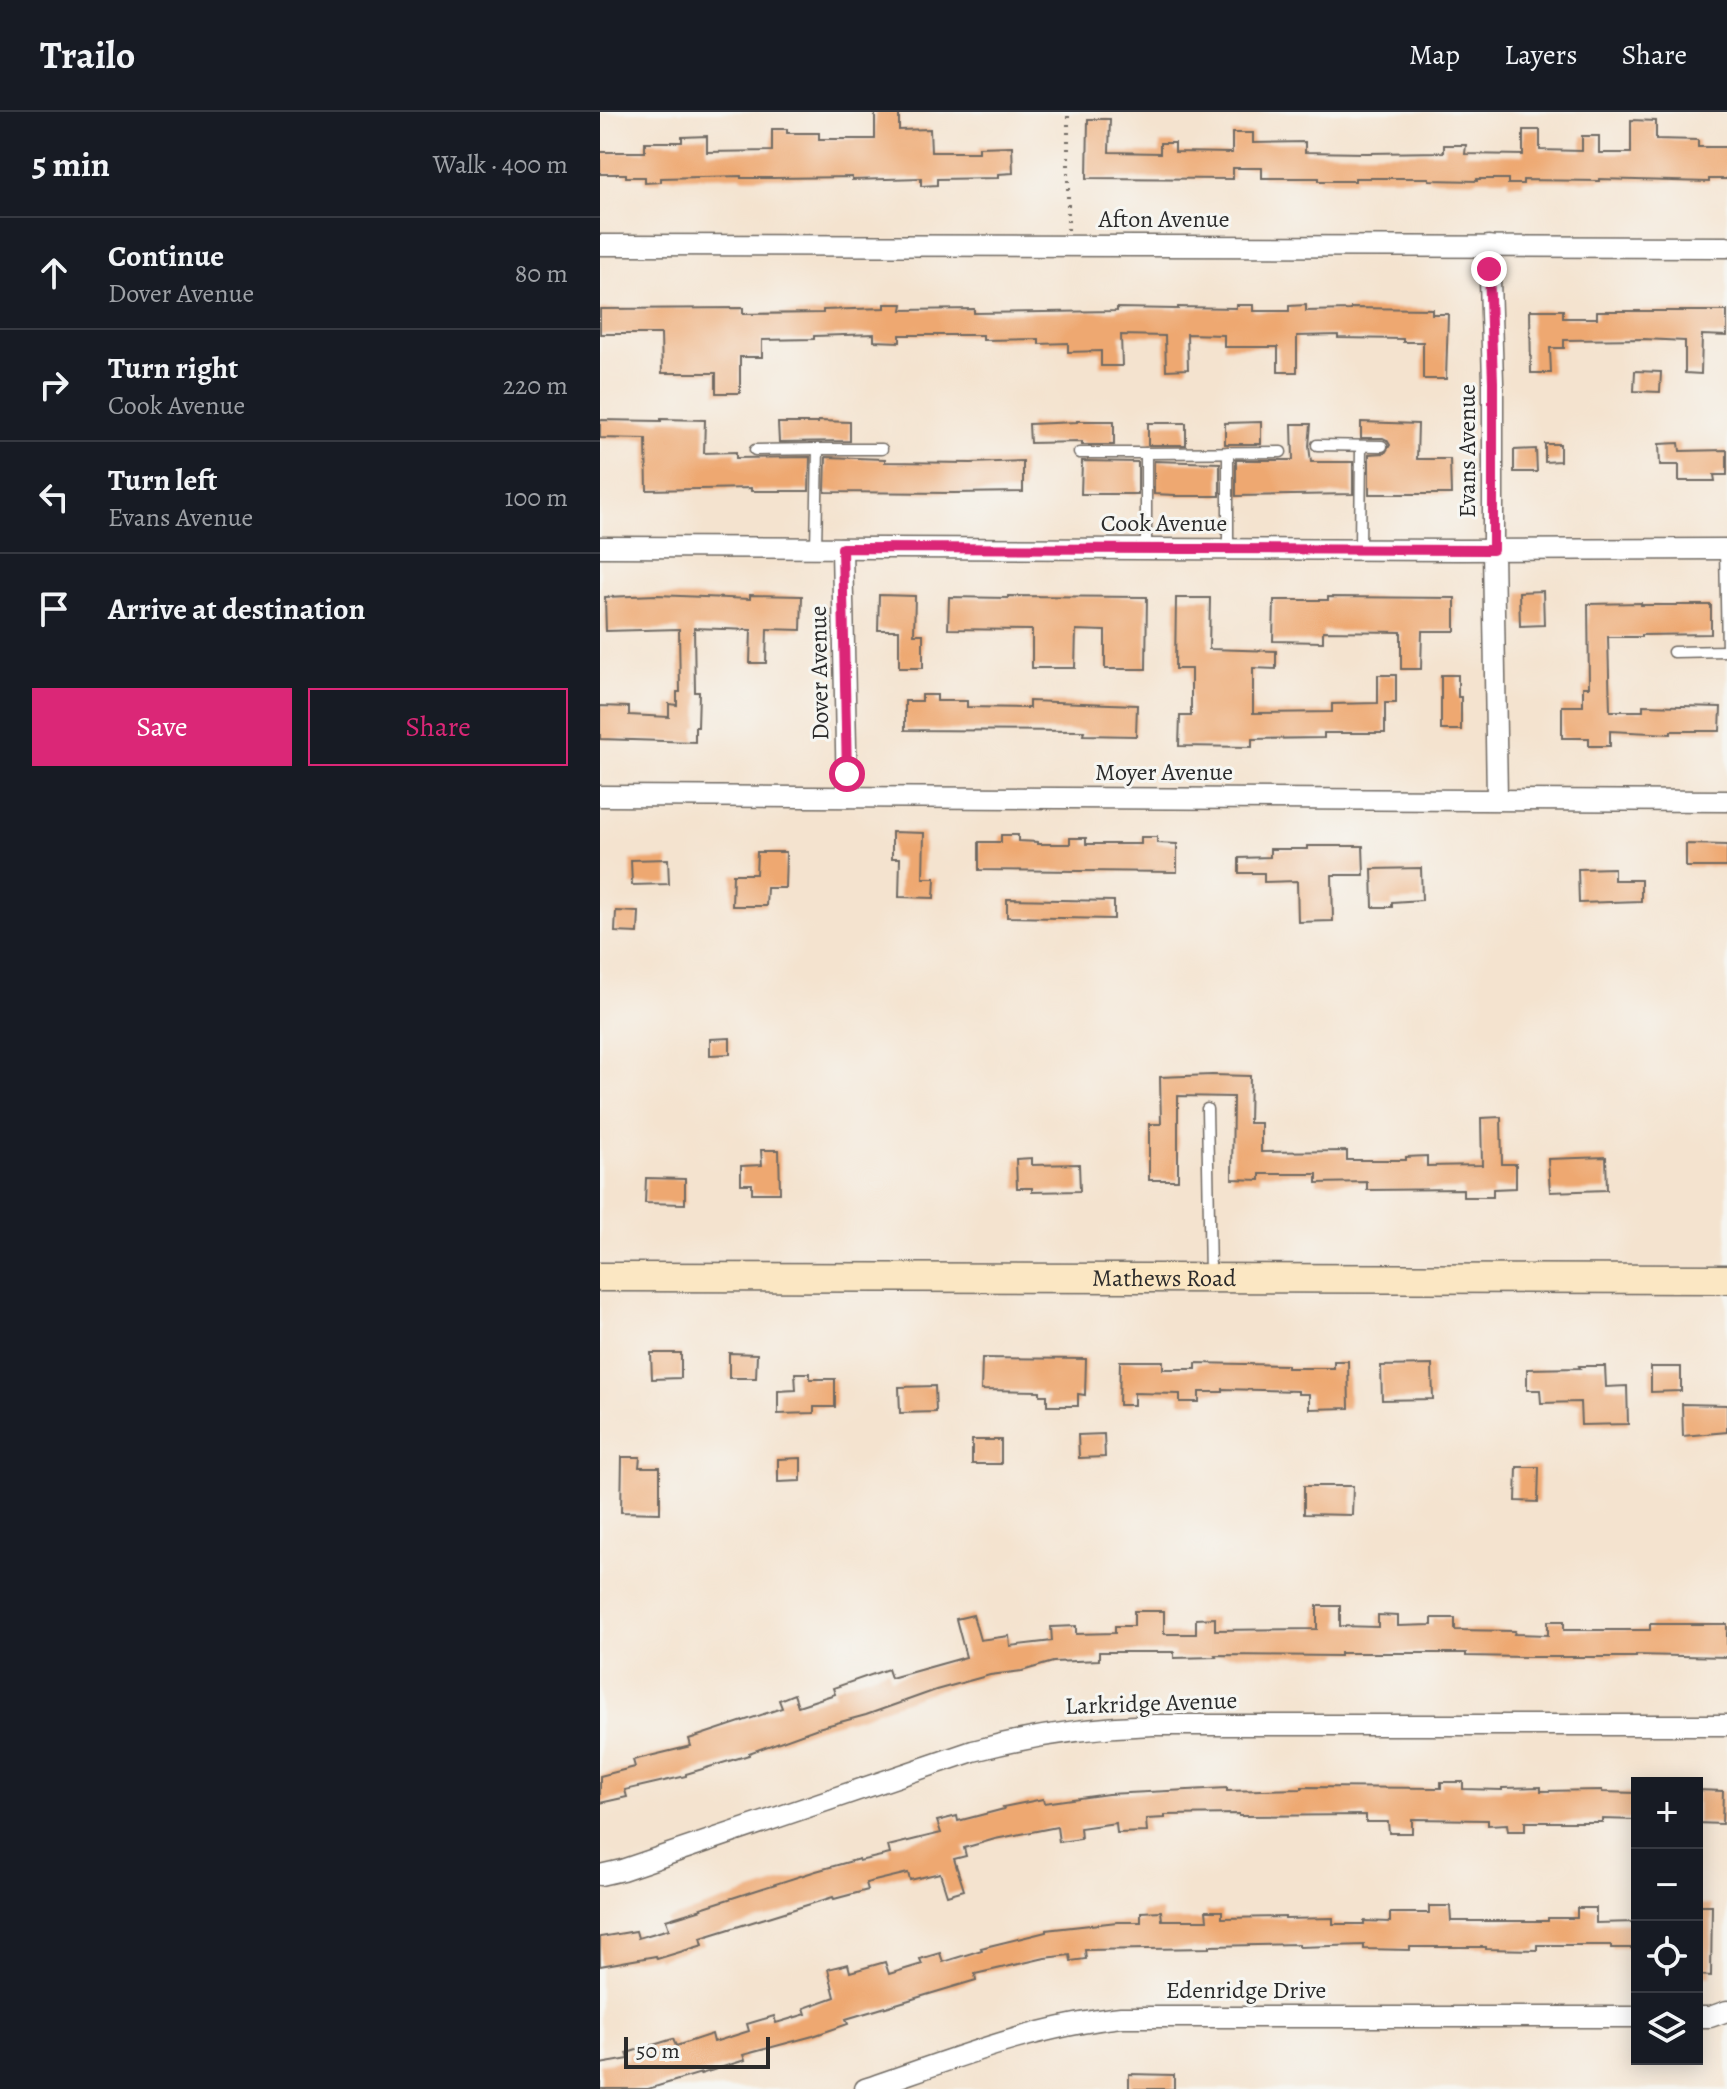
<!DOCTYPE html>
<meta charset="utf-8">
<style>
:root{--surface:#171b24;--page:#20242c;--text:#f1f3f6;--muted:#9ea1a6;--line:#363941;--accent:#db2777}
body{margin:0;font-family:Alegreya,serif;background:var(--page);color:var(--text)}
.controls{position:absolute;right:24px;bottom:24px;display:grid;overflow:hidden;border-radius:0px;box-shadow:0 4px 20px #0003}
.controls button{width:72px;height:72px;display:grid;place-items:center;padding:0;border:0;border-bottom:2px solid var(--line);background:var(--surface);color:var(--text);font:40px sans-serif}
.scale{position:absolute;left:24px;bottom:20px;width:146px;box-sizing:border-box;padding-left:8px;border:4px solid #2b2b2b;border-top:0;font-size:22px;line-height:28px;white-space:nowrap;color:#2b2b2b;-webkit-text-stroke:6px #f6f6f2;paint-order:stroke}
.stop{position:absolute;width:24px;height:24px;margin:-18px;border:6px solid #db2777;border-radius:50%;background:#fff}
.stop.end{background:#db2777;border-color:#fff;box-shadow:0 2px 8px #0008}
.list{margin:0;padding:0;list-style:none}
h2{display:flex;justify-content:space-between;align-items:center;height:104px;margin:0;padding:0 32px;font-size:34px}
h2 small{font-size:26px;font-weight:400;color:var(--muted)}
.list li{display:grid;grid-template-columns:52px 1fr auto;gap:24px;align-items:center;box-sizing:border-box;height:112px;padding:0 32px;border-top:2px solid var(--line)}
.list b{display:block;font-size:30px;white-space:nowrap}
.list p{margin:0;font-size:26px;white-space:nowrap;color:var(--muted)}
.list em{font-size:26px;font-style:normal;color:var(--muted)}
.actions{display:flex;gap:16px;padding:24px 32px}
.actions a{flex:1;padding:18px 0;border:2px solid var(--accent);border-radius:0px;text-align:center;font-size:28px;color:var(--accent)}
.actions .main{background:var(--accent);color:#fff}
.icon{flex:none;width:44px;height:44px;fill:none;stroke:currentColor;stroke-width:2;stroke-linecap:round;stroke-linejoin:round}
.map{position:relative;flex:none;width:1127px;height:1977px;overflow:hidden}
header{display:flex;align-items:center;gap:48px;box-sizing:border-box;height:112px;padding:0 40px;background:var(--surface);border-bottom:2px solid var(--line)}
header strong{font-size:38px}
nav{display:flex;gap:44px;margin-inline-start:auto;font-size:28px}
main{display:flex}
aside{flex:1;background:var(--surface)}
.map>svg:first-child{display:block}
.building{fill:#eea871}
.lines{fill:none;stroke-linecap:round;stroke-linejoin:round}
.lane-casing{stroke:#716b64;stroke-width:13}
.street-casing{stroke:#716b64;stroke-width:23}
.secondary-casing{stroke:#716b64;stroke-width:31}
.path{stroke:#716b64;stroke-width:4;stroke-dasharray:2 6;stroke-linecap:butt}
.lane{stroke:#fff;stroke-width:10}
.street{stroke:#fff;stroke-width:20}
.secondary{stroke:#fbe7c3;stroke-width:28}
.route{stroke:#db2777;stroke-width:10}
.labels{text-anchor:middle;stroke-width:6;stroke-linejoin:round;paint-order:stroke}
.street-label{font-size:24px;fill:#2b2b2b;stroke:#f6f6f2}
</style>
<header>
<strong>Trailo</strong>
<nav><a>Map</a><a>Layers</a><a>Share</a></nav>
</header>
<main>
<aside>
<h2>5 min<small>Walk · 400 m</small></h2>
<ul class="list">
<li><svg class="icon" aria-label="ahead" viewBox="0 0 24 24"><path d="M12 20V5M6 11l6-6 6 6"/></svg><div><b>Continue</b><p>Dover Avenue</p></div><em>80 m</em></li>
<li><svg class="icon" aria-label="right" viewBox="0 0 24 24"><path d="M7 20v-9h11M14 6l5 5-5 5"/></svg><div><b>Turn right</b><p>Cook Avenue</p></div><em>220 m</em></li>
<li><svg class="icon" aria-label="left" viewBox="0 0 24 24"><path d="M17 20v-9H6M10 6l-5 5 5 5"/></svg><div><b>Turn left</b><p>Evans Avenue</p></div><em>100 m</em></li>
<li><svg class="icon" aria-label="arrive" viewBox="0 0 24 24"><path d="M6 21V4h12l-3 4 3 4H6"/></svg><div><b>Arrive at destination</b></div></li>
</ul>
<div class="actions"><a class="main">Save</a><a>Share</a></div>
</aside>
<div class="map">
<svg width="1127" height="1977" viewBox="0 0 1127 1977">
<rect width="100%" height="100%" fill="#f6f6f2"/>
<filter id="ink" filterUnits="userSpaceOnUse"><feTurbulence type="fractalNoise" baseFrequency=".0125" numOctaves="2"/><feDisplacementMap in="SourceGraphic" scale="16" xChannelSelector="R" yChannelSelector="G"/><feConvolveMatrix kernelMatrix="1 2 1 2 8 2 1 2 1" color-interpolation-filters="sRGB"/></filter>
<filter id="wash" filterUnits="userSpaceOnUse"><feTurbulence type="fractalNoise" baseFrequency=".006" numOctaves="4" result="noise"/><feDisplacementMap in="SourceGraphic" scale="32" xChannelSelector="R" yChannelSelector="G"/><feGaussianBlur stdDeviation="1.8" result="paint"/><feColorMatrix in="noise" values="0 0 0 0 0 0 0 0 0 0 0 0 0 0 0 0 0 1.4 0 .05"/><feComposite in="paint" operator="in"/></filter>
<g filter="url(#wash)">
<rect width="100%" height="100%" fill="#f4e3cf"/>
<g id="blocks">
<g class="building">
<path d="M 275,0 L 299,0 L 299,18 L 330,17 L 331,40 L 379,40 L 379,35 L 412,34 L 413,61 L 398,62 L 398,66 L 337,67 L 337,73 L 321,74 L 321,66 L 252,68 L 252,65 L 172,66 L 141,66 L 141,64 L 61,66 L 61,70 L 45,71 L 45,65 L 26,65 L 26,62 L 0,62 L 0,40 L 45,40 L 45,30 L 82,30 L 82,25 L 107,24 L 107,40 L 172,39 L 172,17 L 187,17 L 187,21 L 219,21 L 219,27 L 275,27 Z"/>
<path d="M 488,7 L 510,7 L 509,40 L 560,41 L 560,31 L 575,31 L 575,40 L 632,41 L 632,21 L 653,21 L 653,31 L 705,30 L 705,40 L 766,41 L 844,40 L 844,33 L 866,33 L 865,42 L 923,43 L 923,18 L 940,18 L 940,38 L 982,39 L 982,24 L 999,24 L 999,41 L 1031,41 L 1031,8 L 1056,9 L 1056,27 L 1098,28 L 1098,35 L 1127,35 L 1127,67 L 1109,67 L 1109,70 L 999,67 L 999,69 L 923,68 L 923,72 L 908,72 L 908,67 L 877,67 L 877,69 L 829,68 L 829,66 L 755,66 L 755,69 L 719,69 L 719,66 L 662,66 L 662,56 L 633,56 L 633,67 L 487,66 Z"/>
<path d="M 285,192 L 303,192 L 302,198 L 374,197 L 374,201 L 517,199 L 517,196 L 578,197 L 578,195 L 636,196 L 636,193 L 653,193 L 653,199 L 689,199 L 689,194 L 706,193 L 706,199 L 751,198 L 751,196 L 832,197 L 832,202 L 848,202 L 846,267 L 823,267 L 823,230 L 803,230 L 803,227 L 738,226 L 738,223 L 697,224 L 697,260 L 678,260 L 678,235 L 624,235 L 624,223 L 587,222 L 588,257 L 566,258 L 565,224 L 521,223 L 522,254 L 501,254 L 501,239 L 468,240 L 468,231 L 439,232 L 439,227 L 383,228 L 383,223 L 300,223 L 300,230 L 274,229 L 274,222 L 214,224 L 214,227 L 162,228 L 162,245 L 140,245 L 140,281 L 116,281 L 116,261 L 62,261 L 61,222 L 0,222 L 0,197 L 143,196 L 143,202 L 223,201 L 223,198 L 285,196 Z"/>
<path d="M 930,198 L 963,198 L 963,206 L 997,206 L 997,199 L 1127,199 L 1127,224 L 1102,223 L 1101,262 L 1085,261 L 1085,229 L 1044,227 L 964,228 L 964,236 L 950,236 L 951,261 L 931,261 Z"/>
<path d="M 1035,259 L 1061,260 L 1060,280 L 1034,279 Z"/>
<path d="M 61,307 L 105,308 L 104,341 L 136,340 L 136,346 L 210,345 L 209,379 L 151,379 L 151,376 L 47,378 L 46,327 L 0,326 L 0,308 L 61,309 Z"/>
<path d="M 218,309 L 250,310 L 250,329 L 179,330 L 178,311 L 218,311 Z"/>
<path d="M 477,309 L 514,309 L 514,333 L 482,333 L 482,330 L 430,331 L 429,312 L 477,310 Z"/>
<path d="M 661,310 L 661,332 L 625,332 L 625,311 Z"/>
<path d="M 761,310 L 818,312 L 817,347 L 850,347 L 851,382 L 769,382 L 769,342 L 785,341 L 790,333 L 787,328 L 783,326 L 761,326 Z"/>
<rect x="548" y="311" width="38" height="22"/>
<path d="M 692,312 L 711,312 L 709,334 L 711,350 L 753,350 L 753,382 L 636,384 L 636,348 L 693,348 Z"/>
<path d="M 1079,331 L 1080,339 L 1127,338 L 1127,363 L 1114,363 L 1115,369 L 1079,369 L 1079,353 L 1060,353 L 1059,332 Z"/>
<path d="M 945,332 L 960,332 L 960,349 L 945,350 Z"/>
<path d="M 936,337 L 937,360 L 914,360 L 914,338 Z"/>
<path d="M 226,345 L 285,347 L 285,350 L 371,351 L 423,349 L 423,380 L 354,381 L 225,380 Z"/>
<path d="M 482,349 L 538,350 L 538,382 L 481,382 Z"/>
<path d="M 554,349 L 620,351 L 620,384 L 575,384 L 575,383 L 554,382 Z"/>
<path d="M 943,479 L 944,513 L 920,514 L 919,480 Z"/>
<path d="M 57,483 L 150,487 L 150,483 L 202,484 L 201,518 L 167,517 L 166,551 L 150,551 L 151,518 L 94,516 L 95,580 L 99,580 L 98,615 L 95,615 L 95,630 L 0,627 L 0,594 L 29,595 L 29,603 L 69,605 L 69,592 L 77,593 L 77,580 L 80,580 L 79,517 L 6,519 L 5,485 Z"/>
<path d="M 279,483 L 315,484 L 314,522 L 323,522 L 323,556 L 299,556 L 299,518 L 278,518 Z"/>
<path d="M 408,484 L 547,485 L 546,557 L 505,557 L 505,519 L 476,518 L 475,556 L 432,556 L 432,518 L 348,517 L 349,485 L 408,486 Z"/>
<path d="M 728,485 L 855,486 L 855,519 L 822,519 L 821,557 L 801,557 L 801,520 L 723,519 L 723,530 L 673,529 L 674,488 L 728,488 Z"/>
<path d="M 576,486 L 610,486 L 609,537 L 676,539 L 676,557 L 653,556 L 653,601 L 732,600 L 732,592 L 778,591 L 778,563 L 796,563 L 796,591 L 785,591 L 785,621 L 724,621 L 724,626 L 652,627 L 652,635 L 579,634 L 580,604 L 591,604 L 591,557 L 575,557 Z"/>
<path d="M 1041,491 L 1041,493 L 1111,493 L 1111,522 L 1041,523 L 1041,525 L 1008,525 L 1010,599 L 1043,599 L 1043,593 L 1121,595 L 1120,619 L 1071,619 L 1071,622 L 1010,619 L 1010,634 L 989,634 L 989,626 L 962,626 L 962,594 L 983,594 L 983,575 L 989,575 L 988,492 Z"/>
<path d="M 841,563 L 858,563 L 858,585 L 861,585 L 861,618 L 841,618 Z"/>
<path d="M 322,583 L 337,583 L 337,589 L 367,589 L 367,595 L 429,596 L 429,589 L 537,593 L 536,624 L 483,623 L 484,619 L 305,618 L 305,589 L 322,589 Z"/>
<path d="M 292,720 L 324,721 L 323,766 L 335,766 L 334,786 L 299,785 L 300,746 L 292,746 Z"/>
<path d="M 401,723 L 418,723 L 418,729 L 438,730 L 438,732 L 470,732 L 470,726 L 486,726 L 486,732 L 541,732 L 541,725 L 557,725 L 557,731 L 577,732 L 577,760 L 379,758 L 379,730 L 401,730 Z"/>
<path d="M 1086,732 L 1127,733 L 1127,755 L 1086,755 Z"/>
<path d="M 707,734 L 763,734 L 764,763 L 732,763 L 733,809 L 698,810 L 697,769 L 664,770 L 664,761 L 639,761 L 639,746 L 670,745 L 670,737 L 707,737 Z"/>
<path d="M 157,740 L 186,740 L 185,776 L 167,776 L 166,794 L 132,794 L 133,762 L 156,762 Z"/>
<path d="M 68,747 L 69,772 L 32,773 L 31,748 Z"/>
<path d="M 821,756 L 822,788 L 792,790 L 792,795 L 773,795 L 772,757 Z"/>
<path d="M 1014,756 L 1014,768 L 1041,768 L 1041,789 L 979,791 L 978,757 Z"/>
<path d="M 407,787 L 514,789 L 514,807 L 407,805 Z"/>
<path d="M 16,799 L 39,800 L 38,821 L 15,820 Z"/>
<path d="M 130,926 L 130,942 L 110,943 L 110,927 Z"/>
<path d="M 612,963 L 650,964 L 649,1011 L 661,1011 L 661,1040 L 747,1039 L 747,1048 L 806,1048 L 806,1045 L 827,1044 L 827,1054 L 882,1053 L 881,1006 L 901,1005 L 902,1052 L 916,1052 L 916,1076 L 893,1077 L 893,1085 L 863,1085 L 863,1077 L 767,1078 L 767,1070 L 717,1071 L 717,1062 L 660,1062 L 660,1068 L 632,1067 L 633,985 L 578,984 L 578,1068 L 549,1068 L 549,1012 L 561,1012 L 560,965 Z"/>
<path d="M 161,1038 L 179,1038 L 180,1081 L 152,1081 L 152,1072 L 141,1072 L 141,1054 L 162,1053 Z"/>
<path d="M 1006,1045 L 1007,1078 L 950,1080 L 948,1047 Z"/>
<path d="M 432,1046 L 432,1053 L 479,1052 L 480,1079 L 432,1080 L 432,1076 L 417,1076 L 416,1047 Z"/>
<path d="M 46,1066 L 85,1067 L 85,1092 L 45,1091 Z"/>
<path d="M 51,1241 L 81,1241 L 81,1266 L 52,1267 Z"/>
<path d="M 129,1241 L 157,1242 L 156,1266 L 129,1266 Z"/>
<path d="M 382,1246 L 486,1247 L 485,1283 L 478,1282 L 478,1294 L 447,1294 L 447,1283 L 440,1283 L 440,1279 L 381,1278 Z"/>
<path d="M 520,1249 L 563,1249 L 563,1257 L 596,1257 L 596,1251 L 687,1253 L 687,1256 L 734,1256 L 734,1249 L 748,1249 L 749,1296 L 709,1297 L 709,1282 L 698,1282 L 698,1279 L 623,1277 L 623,1280 L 599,1280 L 599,1290 L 580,1290 L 580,1282 L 534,1281 L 534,1293 L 519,1293 Z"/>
<path d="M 832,1253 L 833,1287 L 782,1288 L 781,1254 Z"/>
<path d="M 979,1254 L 1005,1254 L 1006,1275 L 1027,1274 L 1028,1312 L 981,1313 L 980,1290 L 941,1291 L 940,1278 L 927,1278 L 927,1257 L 980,1256 Z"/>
<path d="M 1051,1255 L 1081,1255 L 1081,1279 L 1051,1280 Z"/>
<path d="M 195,1261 L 210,1261 L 210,1267 L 235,1267 L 235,1295 L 214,1295 L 214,1301 L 178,1302 L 178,1279 L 196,1278 Z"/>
<path d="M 335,1274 L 336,1300 L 300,1301 L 299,1275 Z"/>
<path d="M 1082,1292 L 1127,1293 L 1127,1320 L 1083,1324 Z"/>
<path d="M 504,1322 L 505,1345 L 479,1346 L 478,1323 Z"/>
<rect x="372" y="1328" width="29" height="24"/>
<path d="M 22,1345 L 40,1345 L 39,1355 L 60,1355 L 60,1401 L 21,1400 Z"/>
<path d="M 201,1346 L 201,1369 L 178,1370 L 178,1347 Z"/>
<path d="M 917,1355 L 939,1355 L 938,1390 L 916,1389 Z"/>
<path d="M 704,1374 L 753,1374 L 752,1403 L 704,1402 Z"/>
<path d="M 717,1494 L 740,1494 L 740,1514 L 778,1515 L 778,1503 L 798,1504 L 798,1514 L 832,1513 L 832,1506 L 855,1506 L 855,1518 L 915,1519 L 914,1522 L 948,1523 L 948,1509 L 964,1509 L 964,1518 L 1050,1518 L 1050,1512 L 1127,1512 L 1127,1545 L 1036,1543 L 1036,1545 L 927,1545 L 866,1544 L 866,1541 L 740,1541 L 740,1544 L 615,1543 L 616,1545 L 574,1546 L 574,1540 L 499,1540 L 499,1548 L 453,1550 L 422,1559 L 390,1563 L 336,1578 L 266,1603 L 218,1616 L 149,1641 L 149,1643 L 86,1662 L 86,1664 L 25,1678 L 27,1685 L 0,1691 L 0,1664 L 35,1655 L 33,1648 L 91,1634 L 89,1627 L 182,1596 L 179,1588 L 194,1582 L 198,1594 L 235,1582 L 233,1576 L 288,1557 L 291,1566 L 366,1545 L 356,1507 L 373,1503 L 380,1528 L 409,1524 L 410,1534 L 452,1529 L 451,1515 L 476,1514 L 476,1522 L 515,1521 L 515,1514 L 534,1514 L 534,1499 L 564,1499 L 564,1522 L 596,1522 L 596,1507 L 615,1506 L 615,1518 L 717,1517 Z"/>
<path d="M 841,1670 L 863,1670 L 863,1677 L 902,1678 L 902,1676 L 941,1675 L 941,1679 L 1002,1678 L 1002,1680 L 1037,1681 L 1037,1708 L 1002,1707 L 1002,1710 L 925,1710 L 925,1719 L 908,1719 L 907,1712 L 888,1713 L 888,1708 L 812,1707 L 812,1721 L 789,1721 L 788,1710 L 766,1710 L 766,1703 L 639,1704 L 639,1702 L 565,1703 L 565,1706 L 546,1707 L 547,1720 L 517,1721 L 516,1711 L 480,1716 L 481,1727 L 459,1730 L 457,1715 L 395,1727 L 364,1736 L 366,1744 L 354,1747 L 364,1778 L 347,1783 L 340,1761 L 310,1768 L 308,1761 L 266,1771 L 268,1778 L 234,1787 L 233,1785 L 101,1826 L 103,1833 L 57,1847 L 56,1844 L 0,1854 L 0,1825 L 36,1819 L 38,1826 L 69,1817 L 66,1808 L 102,1797 L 101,1796 L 216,1759 L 259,1747 L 259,1749 L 290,1742 L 288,1734 L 341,1721 L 337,1709 L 357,1704 L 358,1709 L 404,1697 L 403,1695 L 443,1687 L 444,1691 L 508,1682 L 627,1676 L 627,1679 L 702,1677 L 702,1675 L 841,1676 Z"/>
<path d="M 1097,1678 L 1123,1679 L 1122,1712 L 1097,1711 Z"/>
<path d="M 1097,1793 L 1112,1793 L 1111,1864 L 1097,1863 Z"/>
<path d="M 829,1794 L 850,1794 L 851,1809 L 948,1809 L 948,1806 L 977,1806 L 977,1796 L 996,1796 L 996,1811 L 1037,1810 L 1037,1836 L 1011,1836 L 1011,1833 L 937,1833 L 937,1838 L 886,1837 L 886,1835 L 810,1835 L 810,1838 L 764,1837 L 764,1833 L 699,1835 L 699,1832 L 610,1834 L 610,1836 L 485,1838 L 486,1847 L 471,1849 L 470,1843 L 445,1846 L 375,1862 L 376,1868 L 246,1907 L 248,1912 L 213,1924 L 143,1943 L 145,1948 L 101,1962 L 101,1961 L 48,1977 L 0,1977 L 0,1952 L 29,1947 L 27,1941 L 73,1927 L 76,1934 L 112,1922 L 114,1930 L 149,1919 L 147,1912 L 174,1904 L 176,1911 L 206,1902 L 204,1896 L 235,1885 L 228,1857 L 248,1852 L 250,1860 L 285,1850 L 289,1862 L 322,1852 L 320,1847 L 340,1841 L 343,1850 L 382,1838 L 381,1836 L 446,1820 L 446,1818 L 517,1810 L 541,1810 L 541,1800 L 561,1799 L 562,1808 L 607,1808 L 606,1799 L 622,1799 L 622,1806 L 685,1805 L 685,1807 L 733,1806 L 733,1812 L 764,1812 L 764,1809 L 790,1810 L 790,1801 L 829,1801 Z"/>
<path d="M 529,1962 L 574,1963 L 574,1977 L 529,1977 Z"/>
</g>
</g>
</g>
<g filter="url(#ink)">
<use href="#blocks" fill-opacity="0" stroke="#716b64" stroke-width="2"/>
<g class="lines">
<defs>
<g id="lane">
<path d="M 717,333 L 782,334"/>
<path d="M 155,338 L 218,337"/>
<path d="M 628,340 L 628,437"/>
<path d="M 479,341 L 546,341"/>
<path d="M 216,436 L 218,337 L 282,337"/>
<path d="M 546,437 L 546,341 L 681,340"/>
<path d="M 1125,437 L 1127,538"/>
<path d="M 760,438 L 761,334"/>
<path d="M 1073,540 L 1127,539"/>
<path d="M 607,997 L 610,1164"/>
</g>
<g id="street">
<path d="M 0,133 L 1127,135"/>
<path d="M 889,134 L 893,270 L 893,438 L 897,687"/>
<path d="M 0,435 L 859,438 L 1127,437"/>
<path d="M 242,436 L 247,685"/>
<path d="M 0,684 L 1127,689"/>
<path d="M 0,1763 L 22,1758 L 373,1639 C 434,1623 489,1615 553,1613 L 1127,1613"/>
<path d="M 1097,1905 L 1110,1905 L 1127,1899"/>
<path d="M 265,1977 C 350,1948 432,1915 521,1905 L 1037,1905"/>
</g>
<g id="secondary">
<path id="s1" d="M 0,1165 L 1127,1167"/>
</g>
</defs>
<use href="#lane" class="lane-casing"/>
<use href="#street" class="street-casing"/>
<use href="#secondary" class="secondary-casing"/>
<path class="path" d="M 468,118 L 468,0"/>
<use href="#lane" class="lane"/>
<use href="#street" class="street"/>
<use href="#secondary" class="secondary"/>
</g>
</g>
<g class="lines" filter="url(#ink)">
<path class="route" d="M 247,662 L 242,436 L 893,438 L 893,270 L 889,157"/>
</g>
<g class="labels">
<g class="street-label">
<text x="564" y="115">Afton Avenue</text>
<text transform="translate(867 339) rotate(-90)" y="8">Evans Avenue</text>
<text x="564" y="419">Cook Avenue</text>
<text transform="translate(219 561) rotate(-91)" y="8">Dover Avenue</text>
<text x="564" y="668">Moyer Avenue</text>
<text dy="8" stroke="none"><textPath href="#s1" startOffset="564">Mathews Road</textPath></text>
<text transform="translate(551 1591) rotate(-2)" y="8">Larkridge Avenue</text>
<text x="646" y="1886">Edenridge Drive</text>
</g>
</g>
</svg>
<div class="controls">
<button>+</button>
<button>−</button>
<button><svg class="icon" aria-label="locate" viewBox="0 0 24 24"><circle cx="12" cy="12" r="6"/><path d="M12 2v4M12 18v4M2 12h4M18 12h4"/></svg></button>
<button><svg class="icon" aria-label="layers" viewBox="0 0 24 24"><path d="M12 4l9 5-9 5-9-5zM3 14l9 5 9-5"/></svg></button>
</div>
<div class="scale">50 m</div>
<div class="stop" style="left:247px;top:662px"></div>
<div class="stop end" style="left:889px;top:157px"></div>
</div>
</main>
